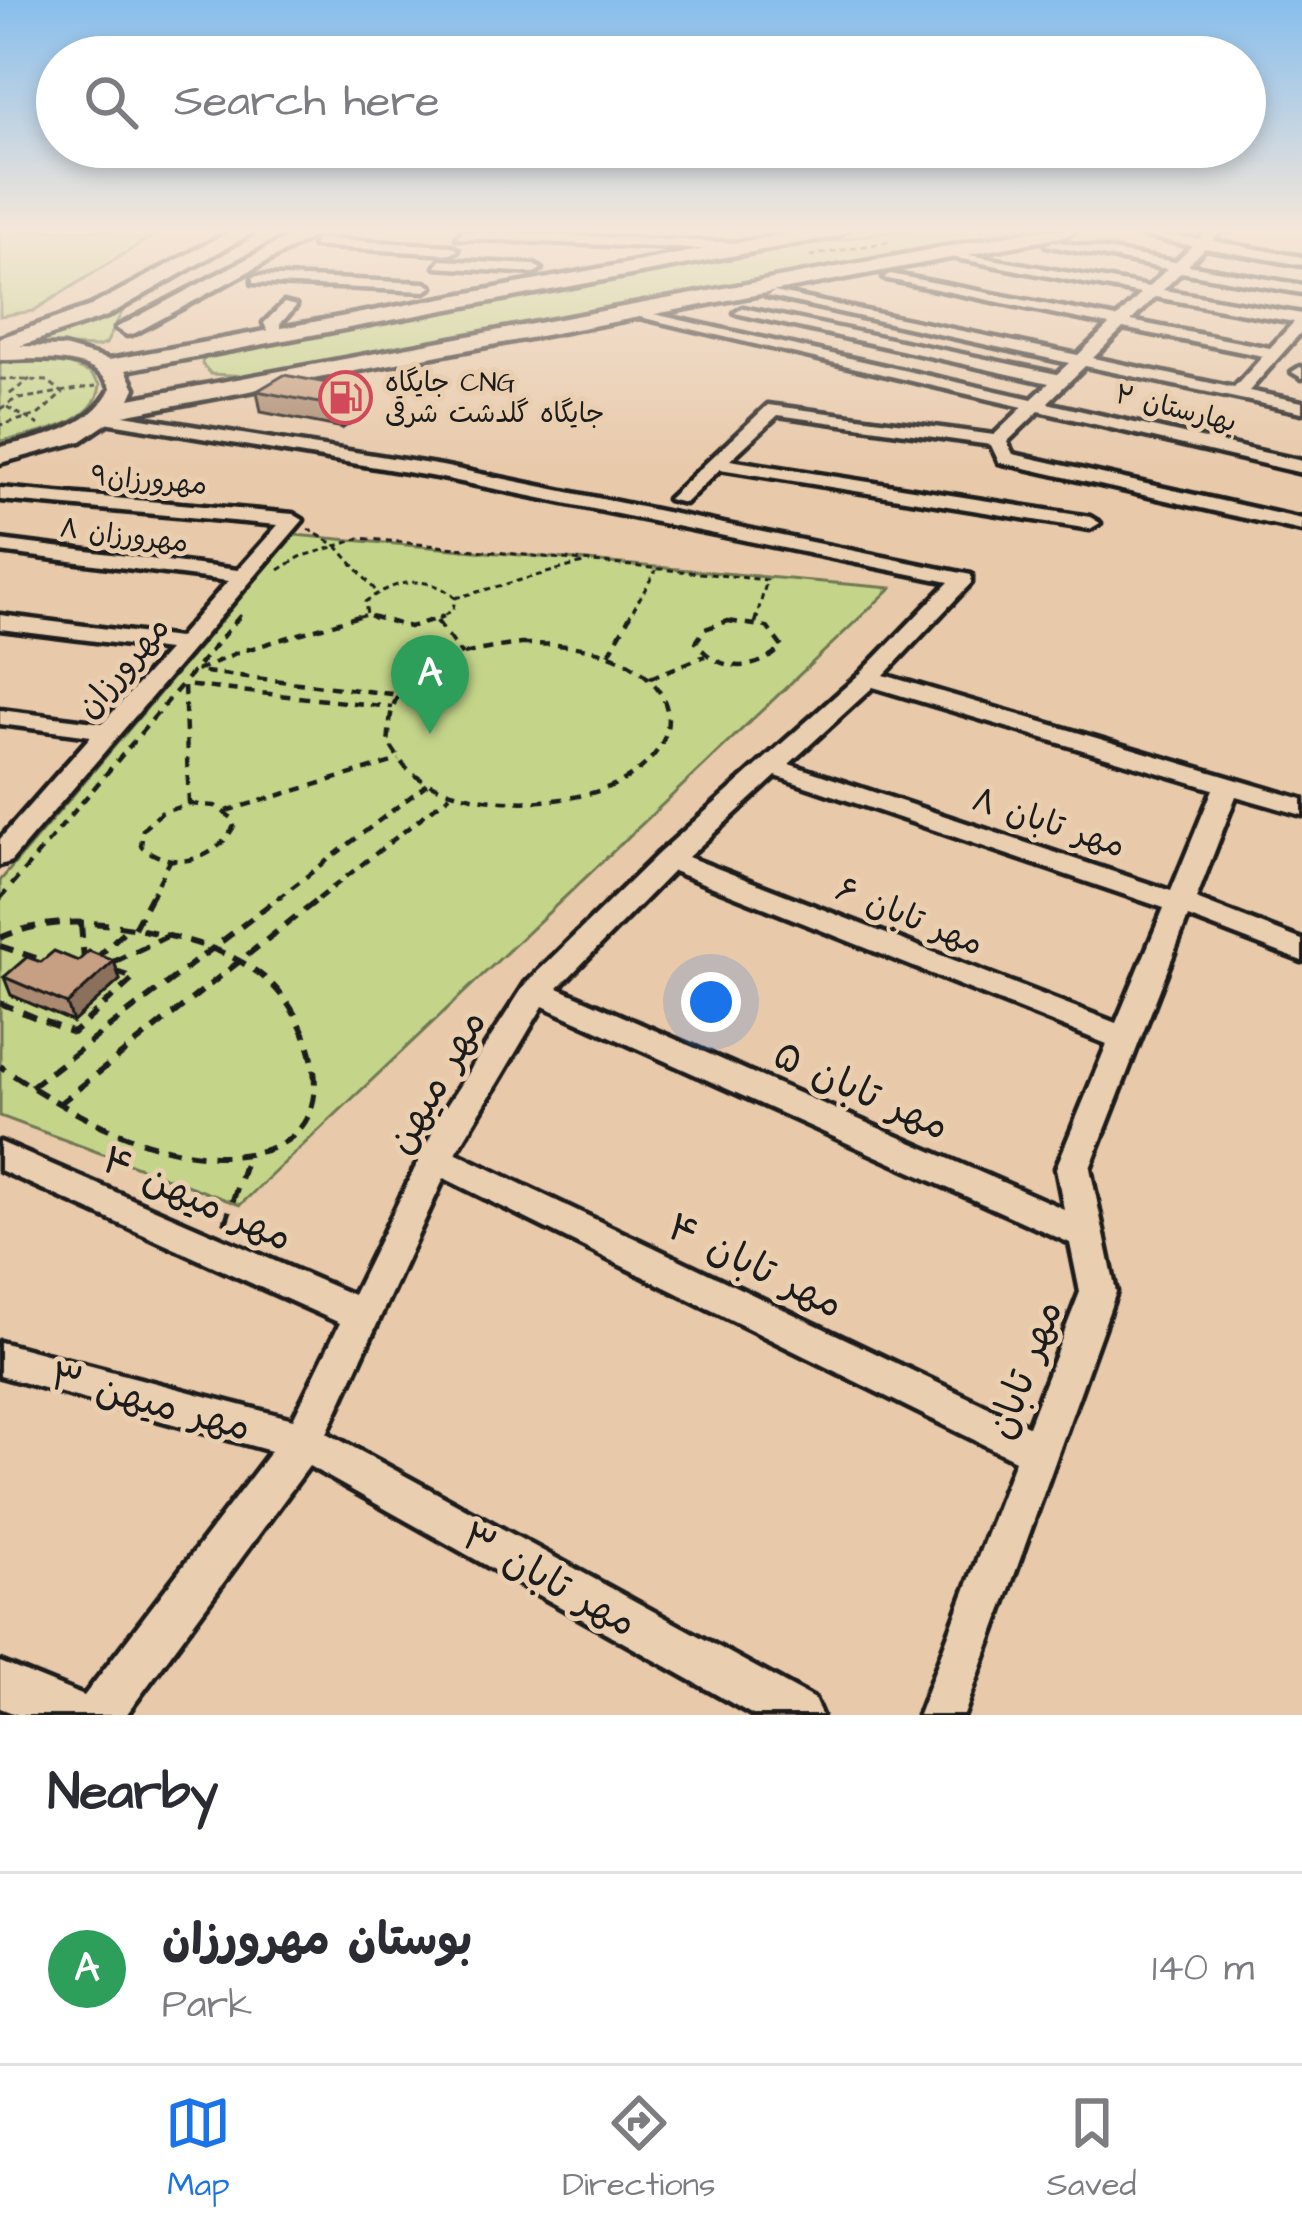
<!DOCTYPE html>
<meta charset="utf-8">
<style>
:root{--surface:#fff;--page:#f2f2f3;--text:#2b2b33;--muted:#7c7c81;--line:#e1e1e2;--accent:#1a73e8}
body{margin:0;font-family:"Architects Daughter","Playpen Sans Arabic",sans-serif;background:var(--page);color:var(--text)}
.you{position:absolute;left:711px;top:1002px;width:42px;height:42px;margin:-30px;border:9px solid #fff;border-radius:50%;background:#1a73e8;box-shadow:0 0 0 18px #1a73e833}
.badge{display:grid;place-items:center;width:78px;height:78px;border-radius:50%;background:var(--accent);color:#fff;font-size:39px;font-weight:700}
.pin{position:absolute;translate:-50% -99px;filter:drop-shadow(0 3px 6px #0008)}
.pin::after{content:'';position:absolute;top:63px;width:42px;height:36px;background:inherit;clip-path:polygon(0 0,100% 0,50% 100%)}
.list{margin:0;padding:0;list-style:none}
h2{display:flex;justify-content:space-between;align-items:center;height:156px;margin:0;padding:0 48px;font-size:51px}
h2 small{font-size:39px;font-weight:400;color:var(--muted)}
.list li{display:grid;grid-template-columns:78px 1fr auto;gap:36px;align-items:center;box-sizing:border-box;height:192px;padding:0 48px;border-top:3px solid var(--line)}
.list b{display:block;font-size:45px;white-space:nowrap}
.list p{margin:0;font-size:39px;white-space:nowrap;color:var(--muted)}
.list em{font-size:39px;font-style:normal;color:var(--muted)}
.icon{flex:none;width:66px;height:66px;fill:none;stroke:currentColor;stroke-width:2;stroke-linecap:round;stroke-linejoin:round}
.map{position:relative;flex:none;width:1302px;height:1715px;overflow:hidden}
.search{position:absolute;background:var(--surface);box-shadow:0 6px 18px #0003;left:36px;right:36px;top:36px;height:132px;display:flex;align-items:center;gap:30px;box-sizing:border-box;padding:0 42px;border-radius:66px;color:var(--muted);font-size:45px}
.sheet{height:348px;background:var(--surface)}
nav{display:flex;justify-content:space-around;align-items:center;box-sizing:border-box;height:168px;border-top:3px solid var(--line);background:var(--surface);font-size:33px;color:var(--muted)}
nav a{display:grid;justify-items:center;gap:6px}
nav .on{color:var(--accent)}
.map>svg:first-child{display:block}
.green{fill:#c4d58a;stroke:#707853;stroke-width:3}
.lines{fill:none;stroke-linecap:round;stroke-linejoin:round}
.minor-casing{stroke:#1c1c1c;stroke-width:9}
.secondary-casing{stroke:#1c1c1c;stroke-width:9}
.path-far2{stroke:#1c1c1c;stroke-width:3;stroke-dasharray:6 4.5;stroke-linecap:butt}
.path-far1{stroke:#1c1c1c;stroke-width:4.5;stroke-dasharray:10 8;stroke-linecap:butt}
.path{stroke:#1c1c1c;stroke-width:6;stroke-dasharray:14 10;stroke-linecap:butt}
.minor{fill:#e9ceb0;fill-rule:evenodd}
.secondary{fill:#e9ceb0;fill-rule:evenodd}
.wall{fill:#ab8a71;stroke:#1c1c1c;stroke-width:3}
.shaded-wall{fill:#8b705c;stroke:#1c1c1c;stroke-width:3}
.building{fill:#c7a083;stroke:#1c1c1c;stroke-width:3}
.labels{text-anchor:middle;stroke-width:10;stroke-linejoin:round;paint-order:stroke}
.far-poi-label{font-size:27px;fill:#1c1c1c;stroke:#e9ceb0;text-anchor:start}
.far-street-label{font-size:27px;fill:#1c1c1c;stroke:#e9ceb0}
.street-label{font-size:33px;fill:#1c1c1c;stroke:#e9ceb0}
.near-street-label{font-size:39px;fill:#1c1c1c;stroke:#e9ceb0}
</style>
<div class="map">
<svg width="1302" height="1715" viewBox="0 0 1302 1715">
<rect width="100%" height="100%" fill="#e8c9aa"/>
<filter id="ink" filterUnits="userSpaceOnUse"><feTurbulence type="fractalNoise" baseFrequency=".00833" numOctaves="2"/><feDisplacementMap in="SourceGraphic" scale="24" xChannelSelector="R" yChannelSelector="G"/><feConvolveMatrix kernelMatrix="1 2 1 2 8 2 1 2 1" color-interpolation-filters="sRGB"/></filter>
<g filter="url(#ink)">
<g class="green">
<path d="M 0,230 L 162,230 L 33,311 L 0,316 Z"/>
<path d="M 895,230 L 1058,230 L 251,376 L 211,374 L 202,364 L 203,358 L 223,349 Z"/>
<path d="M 165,280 L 172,281 L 124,308 L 106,344 L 97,347 L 18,344 L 83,324 Z"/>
<path d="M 43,361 L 71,365 L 90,373 L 100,384 C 98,425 33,435 0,441 L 0,362 Z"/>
<path d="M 294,535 L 891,588 L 240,1205 L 0,1116 L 0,881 Z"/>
</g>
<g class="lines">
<defs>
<g id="minor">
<path d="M 1119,230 L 1199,239 L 1209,230 L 1222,230 L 1212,241 L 1302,257 L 1302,265 L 1205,248 L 1188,265 L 1302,285 L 1302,293 L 1181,272 L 1163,290 L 1302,314 L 1302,331 L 1249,391 L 1302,402 L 1302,412 L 1085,366 L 1047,403 L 1302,461 L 1302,473 L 1039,411 L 1007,442 L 1013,454 L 1302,519 L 1302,531 L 999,462 L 991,445 L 778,415 L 730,460 L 1090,517 L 1100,523 L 1090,529 L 720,469 L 685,503 L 668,499 L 768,405 L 994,435 L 1023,407 L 627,314 L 627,308 L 1032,399 L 1049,383 L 735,313 L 743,308 L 1057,374 L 1069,363 L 767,296 L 774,292 L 1078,355 L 1109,325 L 883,278 L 890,274 L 1117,318 L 1141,294 L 951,257 L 958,253 L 1149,287 L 1167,269 L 1046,245 L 1053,241 L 1175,262 L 1192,246 ZM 1155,297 L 1294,322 L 1270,348 L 1131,321 ZM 1123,328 L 1263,356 L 1234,388 L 1093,358 Z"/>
<path d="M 462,231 L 741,243 L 748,247 L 741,251 L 457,238 Z"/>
<path d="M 318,239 L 451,246 L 458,250 L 451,254 L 313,246 Z"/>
<path d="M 441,260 L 534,265 L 541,269 L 534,273 L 436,267 Z"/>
<path d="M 258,276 L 425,283 L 432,287 L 425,291 L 253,283 L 253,277 Z"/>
<path d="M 284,303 L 296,306 L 280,324 L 280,336 L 270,336 L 264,323 Z"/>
<path d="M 1300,367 L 1302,368 L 1302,378 L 1292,372 Z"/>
<path d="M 105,412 L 442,466 L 971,575 L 971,583 L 884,675 L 1302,799 L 1302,815 L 1236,796 L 1196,899 L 1302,940 L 1302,961 L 1188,917 L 1090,1168 L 1116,1292 L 964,1715 L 918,1715 L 1015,1460 L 444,1178 L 327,1433 L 814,1699 L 821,1715 L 753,1715 L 309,1466 L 126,1715 L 18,1715 L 0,1708 L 0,1662 L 84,1696 L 271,1451 L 0,1376 L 0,1342 L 293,1419 L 340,1323 L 0,1170 L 0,1142 L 353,1295 L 442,1113 L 526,983 L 659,853 L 861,673 L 949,582 L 442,478 L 99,421 L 96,417 ZM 873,687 L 1213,789 L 1171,891 L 789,764 ZM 776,776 L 1164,908 L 1116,1023 L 688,857 ZM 673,871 L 1107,1044 L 1056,1168 L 1064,1209 L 558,988 ZM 543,1006 L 1070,1243 L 1080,1292 L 1028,1426 L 456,1153 Z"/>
<path d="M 0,488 L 293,514 L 303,520 L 10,862 L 0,865 L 0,839 L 91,736 L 0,724 L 0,710 L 103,723 L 168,650 L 0,629 L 0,615 L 178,638 L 228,581 L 0,552 L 0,540 L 238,570 L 278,525 L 0,500 Z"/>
</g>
<g id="secondary">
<path d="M 233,230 L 257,230 L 107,316 L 20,346 L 64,347 L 109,360 L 807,230 L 847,230 L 837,236 L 126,370 L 135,388 L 130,399 L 1036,230 L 1076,230 L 1066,236 L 118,416 L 81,441 L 0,463 L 0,447 C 41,438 90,429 111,388 C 95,352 33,360 0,360 L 0,338 L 91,306 Z"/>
<path d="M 301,230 L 325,230 L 135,333 L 127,335 L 116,328 Z"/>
</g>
</defs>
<use href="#minor" class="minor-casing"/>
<use href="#secondary" class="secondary-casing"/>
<g class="path-far2">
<path d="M 810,256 L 893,241"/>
<path d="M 0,379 L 48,381 L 63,393 L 38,415 L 0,425"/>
<path d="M 10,394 L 30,379"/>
<path d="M 19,399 L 96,386"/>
<path d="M 7,407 L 39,425"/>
<path d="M 0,409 L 19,397"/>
<path d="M 308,529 L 337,546 L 360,538 L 767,580 L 756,619"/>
<path d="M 279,570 L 300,557 L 337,546 L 376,591"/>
<path d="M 455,598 L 583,563"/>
<path d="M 237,619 L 241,615"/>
<path d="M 349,619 L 367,614"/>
<path d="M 375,619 L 367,614 L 365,602 C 393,581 427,572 455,598 L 453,610 L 438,619"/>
<path d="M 628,619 L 656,570"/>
</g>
<g class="path-far1">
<path d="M 359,616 L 236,653 L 196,671 L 400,695"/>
<path d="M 371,616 L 410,627 L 444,616"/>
<path d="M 437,621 L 462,655"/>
<path d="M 728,621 L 767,627 L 782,647 C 757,673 717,673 696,642 L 705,629 Z"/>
<path d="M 755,623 L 757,616"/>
<path d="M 521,644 C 549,644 577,645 604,653 C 661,671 695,723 640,769 C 590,812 462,812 410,772 C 402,765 395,752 388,742 C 390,731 389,715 394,704 C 412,658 480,649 521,644 Z"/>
<path d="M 609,654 L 630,616"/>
<path d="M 650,678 L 705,656"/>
<path d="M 189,804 L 184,685 L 392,707"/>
<path d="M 189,804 L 215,806 L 232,818 L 234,826 C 215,862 173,872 141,846 L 143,829 L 161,813 Z"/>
<path d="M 226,811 L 399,760"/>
<path d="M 0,899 L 240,616"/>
<path d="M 150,899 L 170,861"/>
<path d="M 277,899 L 427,784"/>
<path d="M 318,899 L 450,795"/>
</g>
<g class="path">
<path d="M 81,924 L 84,960"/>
<path d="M 134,928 L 151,896"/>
<path d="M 0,938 C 49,916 101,921 152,932 C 190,940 230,951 261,975 C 314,1015 349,1129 262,1151 C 173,1174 70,1114 0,1066"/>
<path d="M 0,946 L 39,959 L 35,966"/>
<path d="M 96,959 L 126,929"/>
<path d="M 113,962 L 167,936"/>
<path d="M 0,1003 L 73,1033 L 134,978 L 116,972"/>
<path d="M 31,1087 L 281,896"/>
<path d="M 59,1104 L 322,896"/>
<path d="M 225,1224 L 248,1155"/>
</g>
<use href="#minor" class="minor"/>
<use href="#secondary" class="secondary"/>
</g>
<g class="wall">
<path d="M 365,390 L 368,411 L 343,428 L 261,412 L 257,391 Z"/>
<path d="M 78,961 L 114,961 L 120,980 L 73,1022 L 11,995 L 4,977 L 41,962 Z"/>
</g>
<g class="shaded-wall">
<path d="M 365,390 L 368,411 L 343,428 L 340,407 Z"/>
<path d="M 114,961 L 120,980 L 73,1022 L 67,1004 Z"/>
</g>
<g class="building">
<path d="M 284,375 L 365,390 L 340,407 L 257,391 Z"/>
<path d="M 54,951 L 78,961 L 89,951 L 114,961 L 67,1004 L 4,977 L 27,957 L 41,962 Z"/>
</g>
</g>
<linearGradient id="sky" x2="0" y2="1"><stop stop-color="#87beed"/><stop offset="0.49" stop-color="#f5e7d9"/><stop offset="1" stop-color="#f5e7d9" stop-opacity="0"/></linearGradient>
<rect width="1302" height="470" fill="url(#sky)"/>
<defs>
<symbol id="fuel-ring" viewBox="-11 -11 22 22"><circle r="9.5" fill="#e9ceb0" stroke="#d1495b" stroke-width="1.5"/><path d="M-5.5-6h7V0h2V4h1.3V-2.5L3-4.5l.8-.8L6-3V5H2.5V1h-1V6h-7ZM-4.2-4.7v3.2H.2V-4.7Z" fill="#d1495b"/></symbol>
</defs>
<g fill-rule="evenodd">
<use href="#fuel-ring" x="316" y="368" width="59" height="59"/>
</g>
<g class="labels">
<g class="far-poi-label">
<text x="385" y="391">جایگاه CNG<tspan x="385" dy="31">جایگاه گلدشت شرقی</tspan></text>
</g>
<g class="far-street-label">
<text transform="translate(1176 408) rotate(14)" y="9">بهارستان ۲</text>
<text transform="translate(149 480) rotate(5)" y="9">مهرورزان۹</text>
<text transform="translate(124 535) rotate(7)" y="9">مهرورزان ۸</text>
</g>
<g class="street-label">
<text transform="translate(122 666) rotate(-49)" y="12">مهرورزان</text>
<text transform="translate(1049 821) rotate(18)" y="12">مهر تابان ۸</text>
<text transform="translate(910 915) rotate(22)" y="12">مهر تابان ۶</text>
</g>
<g class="near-street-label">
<text transform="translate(435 1081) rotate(-60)" y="14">مهر میهن</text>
<text transform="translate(862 1089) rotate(24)" y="14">مهر تابان ۵</text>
<text transform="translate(198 1197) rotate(24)" y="14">مهر میهن ۴</text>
<text transform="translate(756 1264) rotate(26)" y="14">مهر تابان ۴</text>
<text transform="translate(1023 1369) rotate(-69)" y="14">مهر تابان</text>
<text transform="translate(151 1400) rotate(15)" y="14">مهر میهن ۳</text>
<text transform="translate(550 1578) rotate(29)" y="14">مهر تابان ۳</text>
</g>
</g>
</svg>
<div class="you"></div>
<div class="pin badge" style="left:430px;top:734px;background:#2e9e5b">A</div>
<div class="search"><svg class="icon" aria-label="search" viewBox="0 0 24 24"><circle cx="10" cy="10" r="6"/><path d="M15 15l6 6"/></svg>Search here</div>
</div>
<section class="sheet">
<h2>Nearby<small></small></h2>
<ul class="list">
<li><span class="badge" style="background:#2e9e5b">A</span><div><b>بوستان مهرورزان</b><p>Park</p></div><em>140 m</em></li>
</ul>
</section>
<nav>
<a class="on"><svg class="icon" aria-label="map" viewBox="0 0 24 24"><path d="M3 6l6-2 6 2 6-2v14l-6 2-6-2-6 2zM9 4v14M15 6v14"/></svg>Map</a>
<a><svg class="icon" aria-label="directions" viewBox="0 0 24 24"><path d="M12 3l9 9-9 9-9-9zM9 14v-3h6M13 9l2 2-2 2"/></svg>Directions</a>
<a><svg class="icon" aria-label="saved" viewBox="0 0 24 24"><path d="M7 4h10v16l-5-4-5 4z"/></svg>Saved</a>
</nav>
